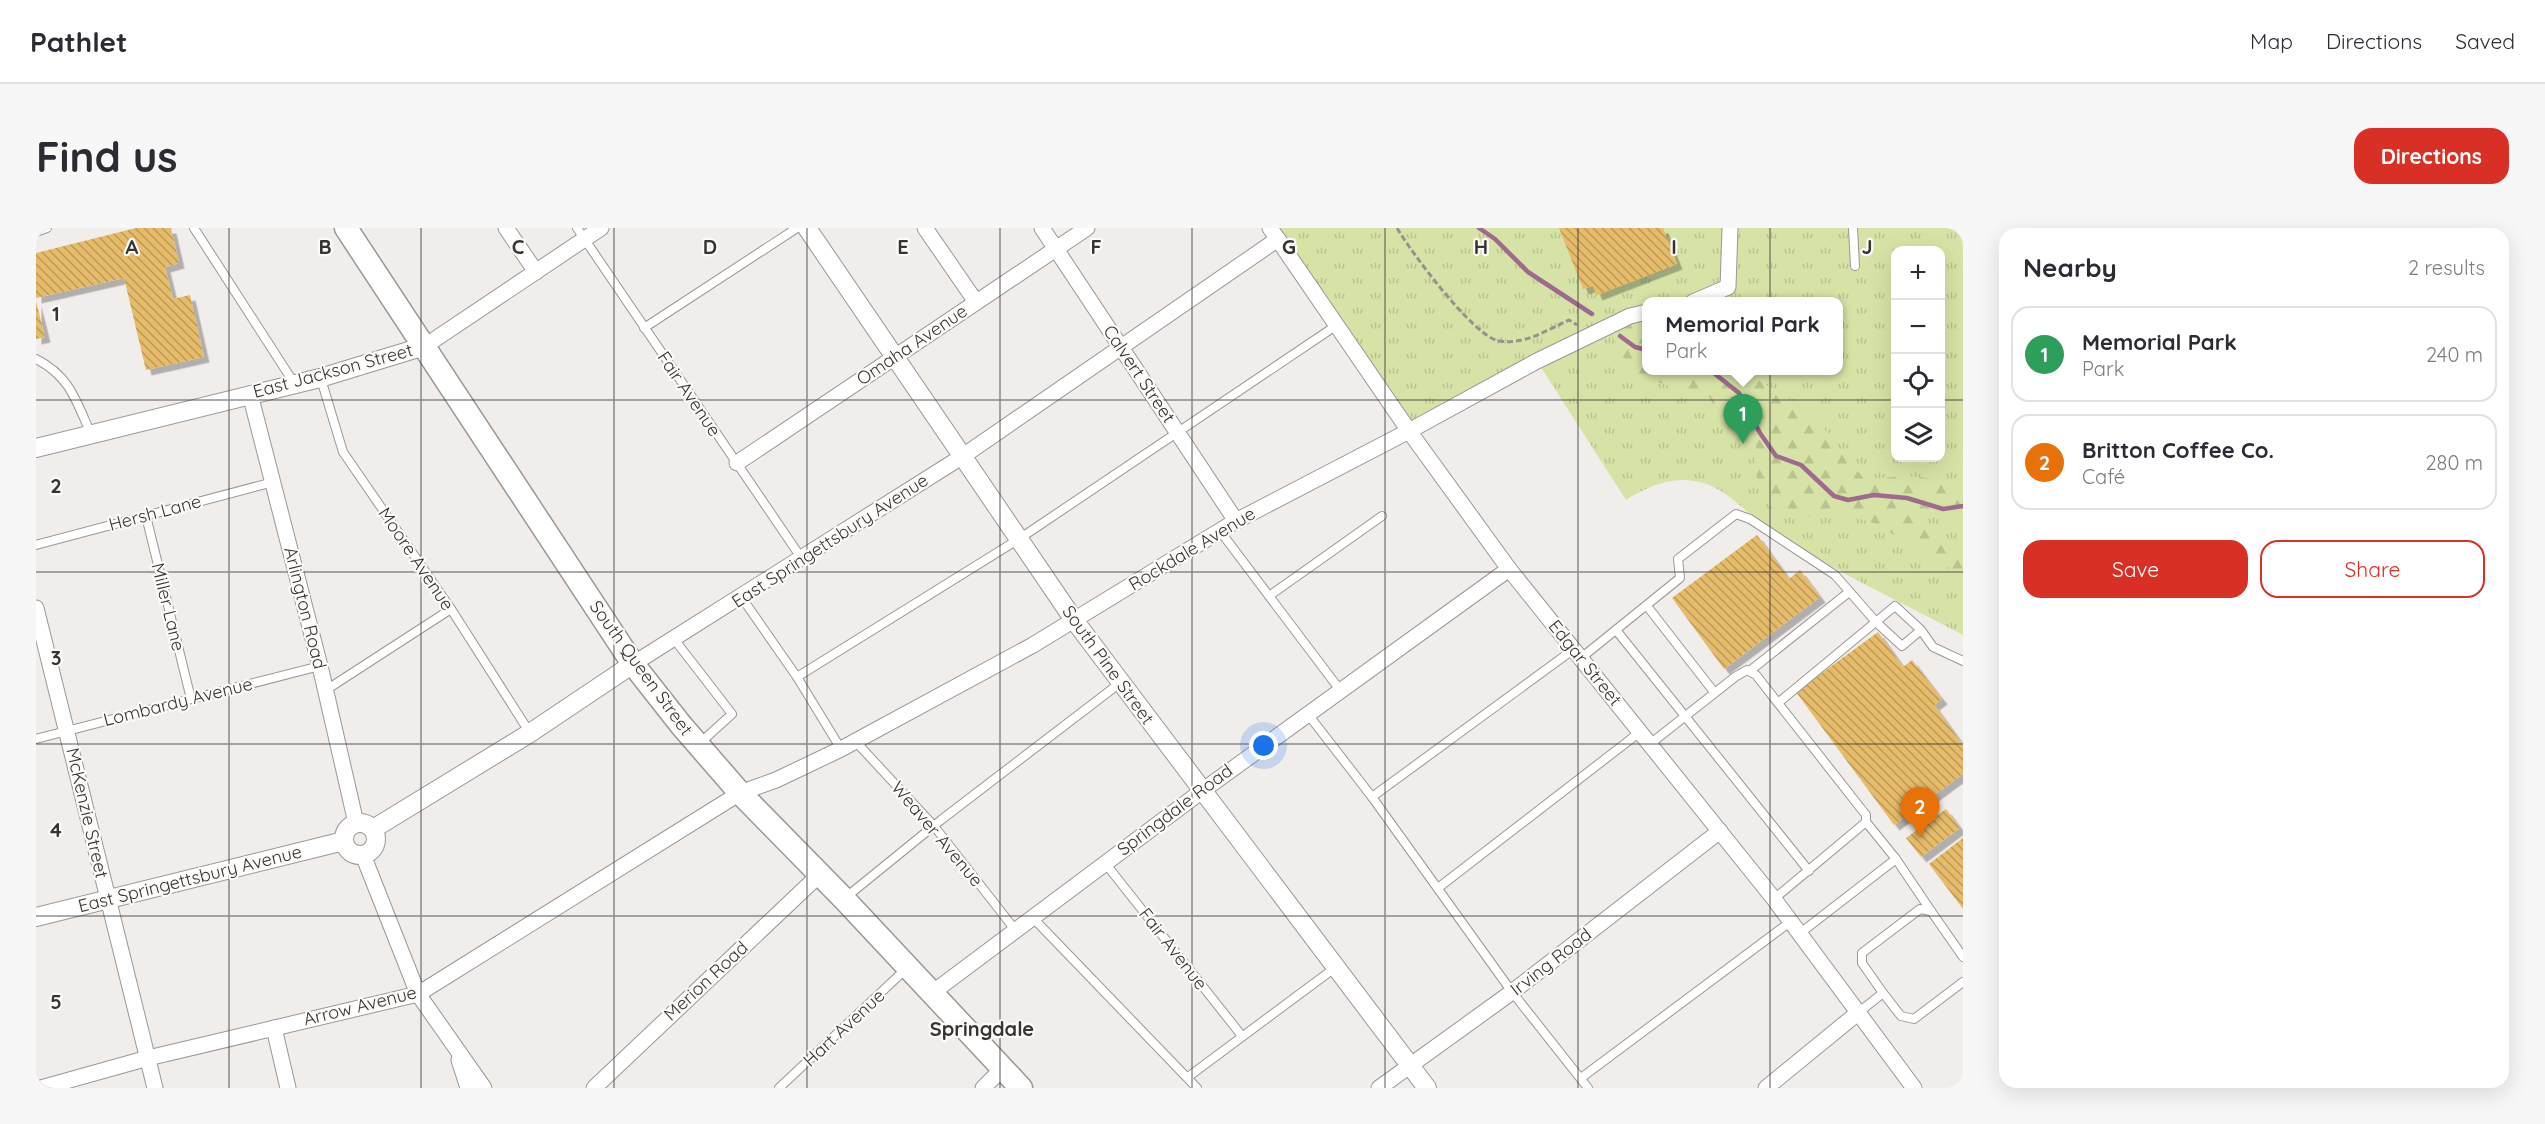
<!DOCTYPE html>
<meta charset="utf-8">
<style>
:root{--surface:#fff;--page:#f7f7f7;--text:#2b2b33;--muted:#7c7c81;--line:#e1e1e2;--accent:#d93025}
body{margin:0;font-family:Quicksand,sans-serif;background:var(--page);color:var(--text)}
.controls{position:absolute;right:18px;top:18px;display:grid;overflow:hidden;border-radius:12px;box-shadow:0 6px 24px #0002}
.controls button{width:54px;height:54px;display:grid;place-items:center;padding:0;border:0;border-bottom:2px solid var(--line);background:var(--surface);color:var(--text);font:30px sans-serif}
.you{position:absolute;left:1228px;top:518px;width:21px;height:21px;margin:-15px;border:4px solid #fff;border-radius:50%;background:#1a73e8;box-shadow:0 0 0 9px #1a73e833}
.badge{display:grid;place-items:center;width:39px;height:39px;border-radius:50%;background:var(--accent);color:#fff;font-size:20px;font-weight:700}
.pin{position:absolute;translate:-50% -50px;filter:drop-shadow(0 2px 3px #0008)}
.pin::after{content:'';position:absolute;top:32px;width:21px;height:18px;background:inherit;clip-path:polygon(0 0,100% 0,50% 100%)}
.popup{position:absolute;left:1606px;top:69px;width:201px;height:78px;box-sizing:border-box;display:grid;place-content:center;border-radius:12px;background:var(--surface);filter:drop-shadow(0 2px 4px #0005);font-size:20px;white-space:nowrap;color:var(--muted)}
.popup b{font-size:22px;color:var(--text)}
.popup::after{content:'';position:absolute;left:50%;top:100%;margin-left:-12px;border:12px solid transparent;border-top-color:var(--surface)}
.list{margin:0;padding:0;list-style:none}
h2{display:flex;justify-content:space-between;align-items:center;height:78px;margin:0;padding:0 24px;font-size:26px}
h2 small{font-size:20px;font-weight:400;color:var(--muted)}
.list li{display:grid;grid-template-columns:39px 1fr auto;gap:18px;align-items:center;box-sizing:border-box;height:96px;margin:0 12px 12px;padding:0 12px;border:2px solid var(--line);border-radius:18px}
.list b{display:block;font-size:22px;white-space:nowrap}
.list p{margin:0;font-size:20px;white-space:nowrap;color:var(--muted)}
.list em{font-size:20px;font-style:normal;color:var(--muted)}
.actions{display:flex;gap:12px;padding:18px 24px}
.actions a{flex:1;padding:14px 0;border:2px solid var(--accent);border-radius:18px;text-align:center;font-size:21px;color:var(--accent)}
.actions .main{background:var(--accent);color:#fff}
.icon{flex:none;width:33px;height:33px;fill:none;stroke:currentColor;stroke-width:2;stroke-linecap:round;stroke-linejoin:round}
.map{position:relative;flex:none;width:1927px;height:860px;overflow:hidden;border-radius:18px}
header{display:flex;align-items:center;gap:36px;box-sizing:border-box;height:84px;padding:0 30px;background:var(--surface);border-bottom:2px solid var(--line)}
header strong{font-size:28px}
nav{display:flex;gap:33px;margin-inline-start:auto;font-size:21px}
.intro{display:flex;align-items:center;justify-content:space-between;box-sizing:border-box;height:144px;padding:0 36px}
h1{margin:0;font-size:42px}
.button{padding:15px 27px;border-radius:18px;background:var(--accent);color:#fff;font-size:21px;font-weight:700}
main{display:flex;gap:36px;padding:0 36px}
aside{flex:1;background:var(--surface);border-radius:18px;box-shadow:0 6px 24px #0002}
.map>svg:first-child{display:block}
.grass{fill:url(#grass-tufts);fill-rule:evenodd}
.forest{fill:url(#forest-firs)}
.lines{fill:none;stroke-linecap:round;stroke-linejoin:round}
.stream{stroke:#9e6a8e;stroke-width:4.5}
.building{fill:url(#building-back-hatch);filter:url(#shadow)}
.service-casing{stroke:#9b9796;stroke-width:10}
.minor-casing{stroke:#9b9796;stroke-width:17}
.tertiary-casing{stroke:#9b9796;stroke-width:20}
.primary-casing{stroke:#9b9796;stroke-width:25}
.path{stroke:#959291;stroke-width:3;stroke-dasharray:6 3;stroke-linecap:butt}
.service{stroke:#fff;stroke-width:8}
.minor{stroke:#fff;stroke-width:15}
.tertiary{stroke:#fff;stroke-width:18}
.primary{stroke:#fff;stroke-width:22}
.grid{fill:none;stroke:#363534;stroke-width:1.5;stroke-opacity:0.55}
.labels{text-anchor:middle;stroke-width:4.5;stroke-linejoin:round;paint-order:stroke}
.street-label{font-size:18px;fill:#363534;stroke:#fefaf8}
.neighbourhood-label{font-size:20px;font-weight:bold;fill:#363534;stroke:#fefaf8}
.grid-label{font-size:20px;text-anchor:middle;font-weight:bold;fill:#363534;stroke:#fefaf8;stroke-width:4.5;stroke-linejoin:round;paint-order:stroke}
</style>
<header>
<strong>Pathlet</strong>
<nav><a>Map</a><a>Directions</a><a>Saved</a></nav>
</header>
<div class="intro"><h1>Find us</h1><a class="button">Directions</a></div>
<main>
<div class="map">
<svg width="1927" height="860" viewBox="0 0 1927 860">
<defs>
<pattern id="grass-tufts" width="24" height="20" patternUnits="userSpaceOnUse" patternTransform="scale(1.5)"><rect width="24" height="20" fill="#d7e3a6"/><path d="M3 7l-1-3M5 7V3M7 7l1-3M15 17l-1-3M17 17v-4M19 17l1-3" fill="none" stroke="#b9c390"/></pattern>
<pattern id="forest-firs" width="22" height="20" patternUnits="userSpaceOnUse" patternTransform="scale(1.5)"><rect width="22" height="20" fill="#d7e3a6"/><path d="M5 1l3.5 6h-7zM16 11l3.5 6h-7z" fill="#b9c390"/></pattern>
<pattern id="building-back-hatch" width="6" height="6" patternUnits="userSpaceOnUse" patternTransform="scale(1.5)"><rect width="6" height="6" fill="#e6bb69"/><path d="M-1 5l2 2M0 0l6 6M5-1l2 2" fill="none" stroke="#bb9957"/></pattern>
<filter id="shadow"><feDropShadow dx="5.5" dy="5.5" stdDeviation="0" flood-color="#0004"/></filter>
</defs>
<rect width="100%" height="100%" fill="#f1edeb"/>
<path class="grass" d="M 1234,0 L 1927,0 L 1927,407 C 1861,372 1792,340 1731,299 C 1707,283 1688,257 1658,253 C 1633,249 1611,259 1590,272 L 1501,133 L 1373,203 ZM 1860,22 L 1904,22 L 1904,230 L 1860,230 ZM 1611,74 L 1803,74 L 1803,142 L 1611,142 Z"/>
<path class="forest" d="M 1611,84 L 1611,142 L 1706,143 L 1773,182 L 1828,251 L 1873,248 L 1927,254 L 1927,295 L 1905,287 L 1891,289 L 1894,301 L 1913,312 L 1927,315 L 1927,348 L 1838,295 L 1808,286 L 1770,288 L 1739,284 L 1721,259 L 1720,213 L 1711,201 L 1682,185 L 1673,169 L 1614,152 L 1594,140 L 1570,99 Z"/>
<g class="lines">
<g class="stream">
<path d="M 1443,0 L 1459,11 L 1492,44 L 1556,86"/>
<path d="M 1584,108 L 1599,119 L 1611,122"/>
<path d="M 1674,142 L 1703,165 L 1724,205 L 1740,228 L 1765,237 L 1798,268 L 1812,272 L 1838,267 L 1871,270 L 1907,281 L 1927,278"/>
</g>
</g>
<g class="building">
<path d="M 100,0 L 135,0 L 143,35 L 129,39 L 137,71 L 154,67 L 168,129 L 110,142 L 88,50 L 0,70 L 0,25 Z"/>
<path d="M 1523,0 L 1627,0 L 1641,36 L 1561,67 L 1557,58 L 1547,61 Z"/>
<path d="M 0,73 L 9,109 L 0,111 Z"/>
<path d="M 1721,307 L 1753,351 L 1764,342 L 1784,369 L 1688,441 L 1636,370 Z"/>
<path d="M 1842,404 L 1867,439 L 1876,432 L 1906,471 L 1898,477 L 1927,517 L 1927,546 L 1858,597 L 1760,464 Z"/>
<path d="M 1910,581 L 1924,600 L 1885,629 L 1870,610 Z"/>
<path d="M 1927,610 L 1927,681 L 1893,636 Z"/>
</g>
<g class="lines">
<defs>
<g id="service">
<path d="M 158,0 L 258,155"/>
<path d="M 541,0 L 766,331"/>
<path d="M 1817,0 L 1819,38"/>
<path d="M 0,4 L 11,0"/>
<path d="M 608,100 L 761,0"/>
<path d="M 0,131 C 34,148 40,173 55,206"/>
<path d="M 285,151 L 307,224 L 415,381 L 494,505"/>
<path d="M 110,288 L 155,471"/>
<path d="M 1184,303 L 1304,462"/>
<path d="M 0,317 L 237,254"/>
<path d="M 1233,368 L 1346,288"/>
<path d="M 706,370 L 761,449 L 805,521"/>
<path d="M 1611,378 L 1678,464"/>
<path d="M 1580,402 L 1773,643"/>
<path d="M 638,411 L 696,486 L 663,516"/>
<path d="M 1545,430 L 1644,350 L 1642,331 L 1700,286 L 1714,291 L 1799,347 L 1840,394 L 1866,418 L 1885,402"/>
<path d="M 1715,442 L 1813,364"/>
<path d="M 761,449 L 983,311 L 1301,97"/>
<path d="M 290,462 L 415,381"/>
<path d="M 1742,475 L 1859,378 L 1885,402 L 1897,419 L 1927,433"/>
<path d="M 1271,485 L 1336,569 L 1476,764 L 1552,860"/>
<path d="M 0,511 L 284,438"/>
<path d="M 819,513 L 898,598 L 980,703"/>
<path d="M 1614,516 L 1699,449 L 1711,442 L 1720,447 L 1830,587 L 1830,594 L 1738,671"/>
<path d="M 1336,569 L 1538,421"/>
<path d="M 1860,631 L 1895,683"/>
<path d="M 1069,635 L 1206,808"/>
<path d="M 1402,660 L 1604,504"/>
<path d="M 809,670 L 905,592 L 1084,455"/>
<path d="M 997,690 L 1161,860"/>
<path d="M 1763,706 L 1860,631 L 1830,594"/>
<path d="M 1847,765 L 1865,788 L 1878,791 L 1927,754"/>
<path d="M 1823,784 L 1847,765 L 1826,735 L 1826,725 L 1884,681 L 1895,683 L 1927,729"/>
<path d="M 1152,849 L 1300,739"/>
<path d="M 1545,850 L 1754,694"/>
<path d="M 743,860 L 871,740"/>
</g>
<g id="minor">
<path d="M 470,0 L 500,44"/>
<path d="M 889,0 L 940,74"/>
<path d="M 1006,0 L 1200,293"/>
<path d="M 1234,0 L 1373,203 L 1473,341 L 1738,671 L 1878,860"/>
<path d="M 1657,74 L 1692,59 L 1694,0"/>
<path d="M 389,118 L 565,0"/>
<path d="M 214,166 L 284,438 L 320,595"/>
<path d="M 701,235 L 1051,0"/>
<path d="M 0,380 L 119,860"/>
<path d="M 597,436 L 927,228 L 1242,11"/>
<path d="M 327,627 L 382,766 L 448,860"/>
<path d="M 896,765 L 1166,563 L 1473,341"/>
<path d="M 238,800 L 252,860"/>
<path d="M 423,832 L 432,860"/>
<path d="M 5,860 L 112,830 L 382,766 L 704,565 L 740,552 L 805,521 L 997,417 L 1200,293 L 1373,203 L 1501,133 L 1594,88 L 1611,84"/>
<path d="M 558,860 L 783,647"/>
<path d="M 947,860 L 966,841"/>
<path d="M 1343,860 L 1476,764 L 1684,603"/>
<path d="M 1730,860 L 1823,784"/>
</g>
<g id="tertiary">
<path d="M 771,0 L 1038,392 L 1391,860"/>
<path d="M 0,220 L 284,150 L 389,118"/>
<circle cx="324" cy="611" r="16"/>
<path d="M 337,601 L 494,505 L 597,436"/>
<path d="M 0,689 L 308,613"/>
</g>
<path id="primary" d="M 310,0 L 597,436 L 645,497 L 704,565 L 808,671 L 985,860"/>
</defs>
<use href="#service" class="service-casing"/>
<use href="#minor" class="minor-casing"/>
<use href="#tertiary" class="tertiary-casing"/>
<use href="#primary" class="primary-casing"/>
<path class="path" d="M 1361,0 C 1375,24 1438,109 1463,113 C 1489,117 1511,102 1533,92 L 1541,97"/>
<use href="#service" class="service"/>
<use href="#minor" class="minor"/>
<use href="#tertiary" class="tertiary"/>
<use href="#primary" class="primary"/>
</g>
<path class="grid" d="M 193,0 L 193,860M 385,0 L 385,860M 578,0 L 578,860M 771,0 L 771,860M 964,0 L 964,860M 1156,0 L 1156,860M 1349,0 L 1349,860M 1542,0 L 1542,860M 1734,0 L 1734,860M 0,172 L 1860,172M 1904,172 L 1927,172M 0,344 L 1927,344M 0,516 L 1927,516M 0,688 L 1927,688"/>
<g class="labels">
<g class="street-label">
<text transform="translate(876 117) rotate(-34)" y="6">Omaha Avenue</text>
<text transform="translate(297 143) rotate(-15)" y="6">East Jackson Street</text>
<text transform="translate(1103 146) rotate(56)" y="6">Calvert Street</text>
<text transform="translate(653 166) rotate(56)" y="6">Fair Avenue</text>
<text transform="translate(119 285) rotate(-15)" y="6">Hersh Lane</text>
<text transform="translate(794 313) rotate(-33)" y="6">East Springettsbury Avenue</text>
<text transform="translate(1156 321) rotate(-31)" y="6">Rockdale Avenue</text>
<text transform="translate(380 331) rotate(56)" y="6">Moore Avenue</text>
<text transform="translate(132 379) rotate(76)" y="6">Miller Lane</text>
<text transform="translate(269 380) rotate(76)" y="6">Arlington Road</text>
<text transform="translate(1549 435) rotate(51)" y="6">Edgar Street</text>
<text transform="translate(1072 437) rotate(54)" y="6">South Pine Street</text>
<text transform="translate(605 440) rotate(54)" y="6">South Queen Street</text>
<text transform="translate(142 474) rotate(-14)" y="6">Lombardy Avenue</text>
<text transform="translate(1139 582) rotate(-37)" y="6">Springdale Road</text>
<text transform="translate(51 585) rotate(77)" y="6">McKenzie Street</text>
<text transform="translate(901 606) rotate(50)" y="6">Weaver Avenue</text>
<text transform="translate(154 651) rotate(-14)" y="6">East Springettsbury Avenue</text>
<text transform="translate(1137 721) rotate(52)" y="6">Fair Avenue</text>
<text transform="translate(1515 734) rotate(-38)" y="6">Irving Road</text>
<text transform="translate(670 753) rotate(-43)" y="6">Merion Road</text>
<text transform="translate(324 778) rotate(-14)" y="6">Arrow Avenue</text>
<text transform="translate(808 800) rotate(-43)" y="6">Hart Avenue</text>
</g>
<g class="neighbourhood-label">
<text x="946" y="808">Springdale</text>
</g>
</g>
<g class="grid-label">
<text x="96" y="26">A</text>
<text x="289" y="26">B</text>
<text x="482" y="26">C</text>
<text x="674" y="26">D</text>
<text x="867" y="26">E</text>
<text x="1060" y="26">F</text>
<text x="1253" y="26">G</text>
<text x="1445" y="26">H</text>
<text x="1638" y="26">I</text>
<text x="1831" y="26">J</text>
<text x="20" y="93">1</text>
<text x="20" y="265">2</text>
<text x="20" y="437">3</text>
<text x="20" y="609">4</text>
<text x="20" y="781">5</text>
</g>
</svg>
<div class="controls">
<button>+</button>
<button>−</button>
<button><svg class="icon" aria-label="locate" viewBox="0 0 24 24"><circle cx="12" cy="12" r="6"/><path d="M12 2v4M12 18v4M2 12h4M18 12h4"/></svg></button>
<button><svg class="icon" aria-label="layers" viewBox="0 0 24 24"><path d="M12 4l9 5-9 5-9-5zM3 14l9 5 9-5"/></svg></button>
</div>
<div class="you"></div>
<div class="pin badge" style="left:1707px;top:216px;background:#2e9e5b">1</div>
<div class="popup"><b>Memorial Park</b>Park</div>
<div class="pin badge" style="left:1884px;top:609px;background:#e8710a">2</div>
</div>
<aside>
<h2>Nearby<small>2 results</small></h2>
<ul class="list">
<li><span class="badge" style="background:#2e9e5b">1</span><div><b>Memorial Park</b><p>Park</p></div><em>240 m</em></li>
<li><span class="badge" style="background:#e8710a">2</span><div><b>Britton Coffee Co.</b><p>Café</p></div><em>280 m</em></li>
</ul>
<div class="actions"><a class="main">Save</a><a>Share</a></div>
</aside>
</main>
